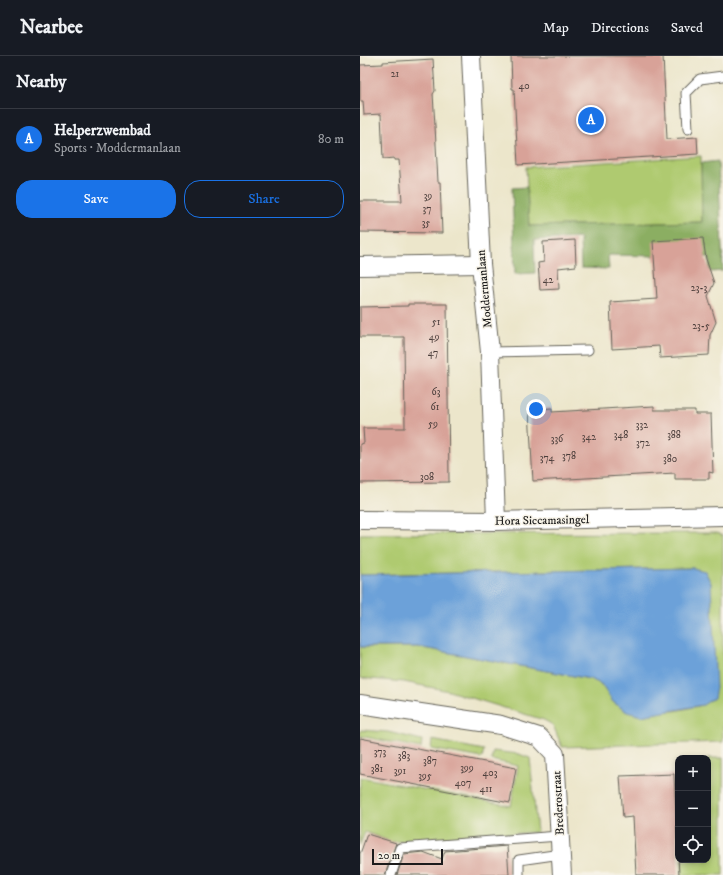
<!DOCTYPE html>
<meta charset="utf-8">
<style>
:root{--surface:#171b24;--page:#20242c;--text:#f1f3f6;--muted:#9ea1a6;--line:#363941;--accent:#1a73e8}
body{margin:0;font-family:"IM FELL DW Pica",serif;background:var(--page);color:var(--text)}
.controls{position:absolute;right:12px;bottom:12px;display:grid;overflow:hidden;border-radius:8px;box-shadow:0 2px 6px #0003}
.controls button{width:36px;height:36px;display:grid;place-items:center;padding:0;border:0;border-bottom:1px solid var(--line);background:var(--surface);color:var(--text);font:20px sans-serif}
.scale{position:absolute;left:12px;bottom:10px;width:71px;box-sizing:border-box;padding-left:4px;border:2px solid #1c1c1c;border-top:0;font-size:11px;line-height:14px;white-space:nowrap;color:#1c1c1c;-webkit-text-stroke:3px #f7f3e8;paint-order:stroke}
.you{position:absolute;left:176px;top:353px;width:14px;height:14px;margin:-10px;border:3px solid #fff;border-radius:50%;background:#1a73e8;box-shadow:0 0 0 6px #1a73e833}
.badge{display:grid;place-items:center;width:26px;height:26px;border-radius:50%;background:var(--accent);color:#fff;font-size:13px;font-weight:700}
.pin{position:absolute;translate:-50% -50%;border:2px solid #fff;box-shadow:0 1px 4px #0006}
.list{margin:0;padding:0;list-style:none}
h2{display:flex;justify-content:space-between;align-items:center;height:52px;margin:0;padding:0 16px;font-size:17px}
h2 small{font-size:13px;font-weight:400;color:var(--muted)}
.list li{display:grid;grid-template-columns:26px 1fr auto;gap:12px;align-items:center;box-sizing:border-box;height:60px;padding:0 16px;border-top:1px solid var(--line)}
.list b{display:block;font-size:15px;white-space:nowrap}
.list p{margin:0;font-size:13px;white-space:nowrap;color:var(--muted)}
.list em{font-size:13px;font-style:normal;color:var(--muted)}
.actions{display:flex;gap:8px;padding:12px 16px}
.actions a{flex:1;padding:9px 0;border:1px solid var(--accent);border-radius:16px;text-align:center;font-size:14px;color:var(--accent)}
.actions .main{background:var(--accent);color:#fff}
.icon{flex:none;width:22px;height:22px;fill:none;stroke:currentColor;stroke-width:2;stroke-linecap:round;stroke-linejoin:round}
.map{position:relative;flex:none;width:363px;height:819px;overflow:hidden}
header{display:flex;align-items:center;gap:24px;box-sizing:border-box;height:56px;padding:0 20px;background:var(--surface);border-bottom:1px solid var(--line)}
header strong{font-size:19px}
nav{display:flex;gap:22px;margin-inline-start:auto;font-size:14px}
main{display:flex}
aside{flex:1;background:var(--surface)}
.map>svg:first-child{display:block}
.green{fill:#afca70;stroke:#667346}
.forest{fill:#8bae62;stroke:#54653f}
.water{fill:#6ca1d9;stroke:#445e7a}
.building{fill:#d8a298}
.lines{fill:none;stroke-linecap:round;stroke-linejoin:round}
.lane-casing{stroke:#656359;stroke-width:11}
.street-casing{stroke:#656359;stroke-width:20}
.lane{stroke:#fff;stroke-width:9}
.street{stroke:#fff;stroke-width:18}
.labels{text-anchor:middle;stroke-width:3;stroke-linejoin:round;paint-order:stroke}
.number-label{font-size:10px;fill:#4b3e3b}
.street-label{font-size:12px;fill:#1c1c1c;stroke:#f7f3e8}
</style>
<header>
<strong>Nearbee</strong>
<nav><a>Map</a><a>Directions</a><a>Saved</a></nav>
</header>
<main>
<aside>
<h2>Nearby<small></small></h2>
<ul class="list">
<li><span class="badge">A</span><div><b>Helperzwembad</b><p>Sports · Moddermanlaan</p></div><em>80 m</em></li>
</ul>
<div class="actions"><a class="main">Save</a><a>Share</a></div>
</aside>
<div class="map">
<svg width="363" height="819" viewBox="0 0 363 819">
<rect width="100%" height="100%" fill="#f7f3e8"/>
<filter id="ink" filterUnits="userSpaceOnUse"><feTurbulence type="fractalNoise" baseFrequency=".025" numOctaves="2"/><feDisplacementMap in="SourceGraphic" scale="8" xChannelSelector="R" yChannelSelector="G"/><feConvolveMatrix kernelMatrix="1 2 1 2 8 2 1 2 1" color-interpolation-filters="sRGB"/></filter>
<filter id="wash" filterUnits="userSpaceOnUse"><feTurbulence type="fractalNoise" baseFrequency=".012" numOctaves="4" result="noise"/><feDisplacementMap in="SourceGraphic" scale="16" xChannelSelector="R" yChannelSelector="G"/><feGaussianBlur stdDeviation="0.9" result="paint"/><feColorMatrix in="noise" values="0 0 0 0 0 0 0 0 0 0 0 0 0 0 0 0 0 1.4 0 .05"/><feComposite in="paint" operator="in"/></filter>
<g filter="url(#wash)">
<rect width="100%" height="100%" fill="#ece6cb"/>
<g class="green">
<path d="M 341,100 L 342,166 L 169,170 L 166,111 Z"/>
<path d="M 357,477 L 363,480 L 363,686 L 202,691 L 193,669 L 184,664 L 89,635 L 44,626 L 0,622 L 0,591 L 58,591 L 230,623 L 241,628 L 253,646 L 267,656 L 315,655 L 343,649 L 333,512 L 0,519 L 0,478 Z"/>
<path d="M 1,674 L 28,676 L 62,684 L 61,692 L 0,680 Z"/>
<path d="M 72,684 L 124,694 L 122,702 L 71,693 Z"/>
<path d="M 133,695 L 159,698 L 170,702 L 177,776 L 32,786 L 5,776 L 0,789 L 0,721 L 151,750 L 158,710 L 131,704 Z"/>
<path d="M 348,702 L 363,702 L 363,819 L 322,819 L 321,804 L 348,804 Z"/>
</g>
<path class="forest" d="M 358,105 L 363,215 L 350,216 L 349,201 L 248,199 L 249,213 L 221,212 L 220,182 L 174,184 L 175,217 L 155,218 L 152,132 L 167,131 L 169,170 L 342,166 L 341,107 Z"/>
<path class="water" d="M 333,512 L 345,515 L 351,527 L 356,632 L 354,642 L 343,649 L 281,660 L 267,656 L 253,646 L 241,628 L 230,623 L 58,591 L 0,591 L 0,519 Z"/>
<g id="blocks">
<g class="building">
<path d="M 151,0 L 303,0 L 307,83 L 337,81 L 338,98 L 158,109 L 154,33 L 152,33 Z"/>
<path d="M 73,3 L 75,35 L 73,38 L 75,70 L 78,126 L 80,126 L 82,177 L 0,176 L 0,145 L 42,145 L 39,104 L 34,104 L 34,102 L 23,103 L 21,58 L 4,59 L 3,45 L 0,45 L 0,9 L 23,8 L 23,6 Z"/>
<path d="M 343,182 L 346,203 L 354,227 L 348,240 L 356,266 L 350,279 L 349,299 L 300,302 L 299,290 L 252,293 L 250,246 L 297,243 L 293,185 Z"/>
<path d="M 215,184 L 216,210 L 198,212 L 199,233 L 180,234 L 178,207 L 184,206 L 183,186 Z"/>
<path d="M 48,248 L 87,248 L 89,426 L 0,427 L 0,388 L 4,387 L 3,372 L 45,372 L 44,281 L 0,281 L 0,251 L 48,250 Z"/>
<path d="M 294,350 L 294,354 L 335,354 L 335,358 L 351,358 L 353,417 L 349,416 L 349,423 L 315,423 L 315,417 L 173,425 L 169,354 L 192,352 L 192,356 Z"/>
<path d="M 0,682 L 156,712 L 150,747 L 0,718 Z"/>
<path d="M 314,718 L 319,819 L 276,819 L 273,761 L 263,762 L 260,720 Z"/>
<path d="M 7,778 L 36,787 L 25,819 L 0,819 L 0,798 Z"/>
<path d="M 147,790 L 149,819 L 37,819 L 44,798 L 63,796 L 82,803 L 85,795 Z"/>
</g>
</g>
</g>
<g filter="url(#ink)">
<use href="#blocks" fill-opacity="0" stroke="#656359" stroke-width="1"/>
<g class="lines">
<defs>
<g id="lane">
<path d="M 328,73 L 326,37 L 340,23 L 363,20"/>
<path d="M 130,296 L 228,294"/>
<path d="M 31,819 L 40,792 L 199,780"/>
<path d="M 159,819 L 159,804 L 201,798"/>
</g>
<g id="street">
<path d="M 111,0 L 121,208 L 130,296 L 136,465"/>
<path d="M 0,210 L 121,208"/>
<path d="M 0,464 L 136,465 L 363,460"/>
<path d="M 0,648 L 141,669 L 179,681 L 195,698 L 202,819"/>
</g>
</defs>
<use href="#lane" class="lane-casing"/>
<use href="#street" class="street-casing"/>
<use href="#lane" class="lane"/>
<use href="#street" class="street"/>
</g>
</g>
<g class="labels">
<g class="number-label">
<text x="35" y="21">21</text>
<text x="164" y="33">40</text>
<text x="68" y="143">39</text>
<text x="67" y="156">37</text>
<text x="66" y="170">35</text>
<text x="188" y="227">42</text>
<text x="339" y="235">23-3</text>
<text x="76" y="269">51</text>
<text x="341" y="273">23-5</text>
<text x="74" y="284">49</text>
<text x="73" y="300">47</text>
<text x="76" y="339">63</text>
<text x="75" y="354">61</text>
<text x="73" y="371">59</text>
<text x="282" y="372">332</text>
<text x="261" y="382">348</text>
<text x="314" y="382">388</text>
<text x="229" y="384">342</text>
<text x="197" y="386">336</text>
<text x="283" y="390">372</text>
<text x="209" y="403">378</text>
<text x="187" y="405">374</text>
<text x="310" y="406">380</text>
<text x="67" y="424">308</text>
<text x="20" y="699">373</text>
<text x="44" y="703">383</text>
<text x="70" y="708">387</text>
<text x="107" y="715">399</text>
<text x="17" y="716">381</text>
<text x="40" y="718">391</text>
<text x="130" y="720">403</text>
<text x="65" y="723">395</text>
<text x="103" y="730">407</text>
<text x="126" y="736">411</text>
</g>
<g class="street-label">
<text transform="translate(124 233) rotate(-95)" y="4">Moddermanlaan</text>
<text transform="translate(182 464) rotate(-1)" y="4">Hora Siccamasingel</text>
<text transform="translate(198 747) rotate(-93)" y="4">Brederostraat</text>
</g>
</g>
</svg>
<div class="controls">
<button>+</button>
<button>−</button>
<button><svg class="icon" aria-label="locate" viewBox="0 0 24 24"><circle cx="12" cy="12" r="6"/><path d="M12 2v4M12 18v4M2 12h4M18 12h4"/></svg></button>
</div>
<div class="scale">20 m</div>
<div class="you"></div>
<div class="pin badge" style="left:231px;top:64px">A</div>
</div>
</main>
